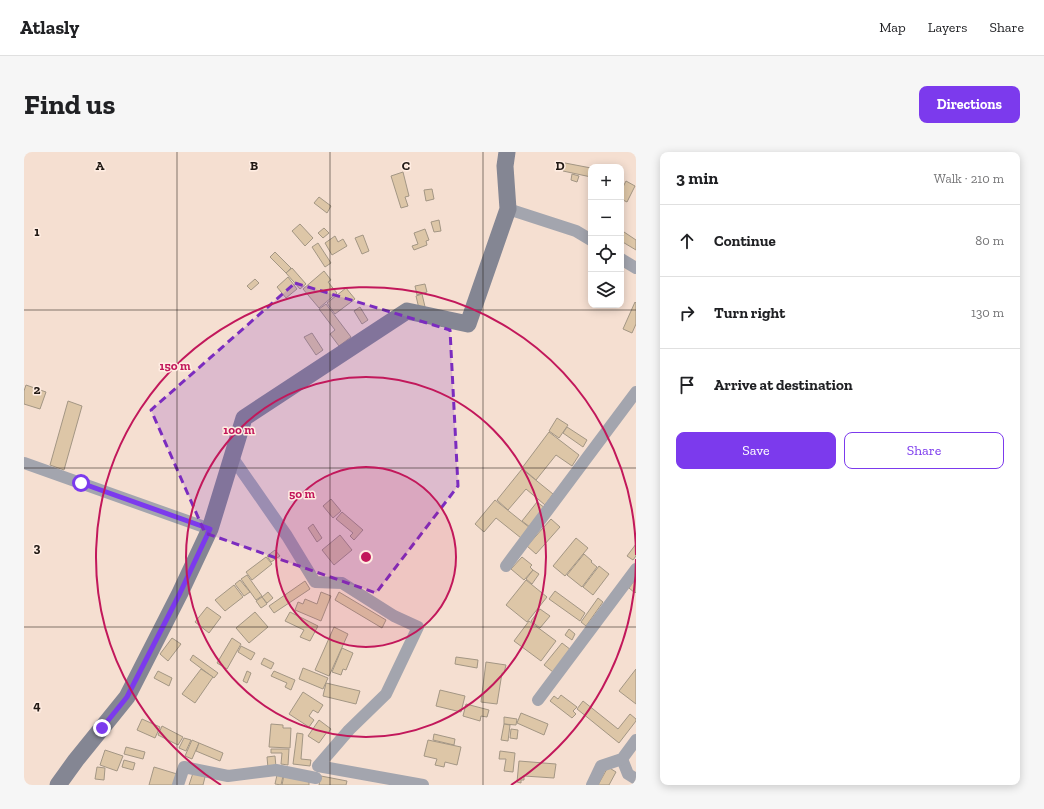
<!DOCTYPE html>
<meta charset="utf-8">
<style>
:root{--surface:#fff;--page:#f6f6f6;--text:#202124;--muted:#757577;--line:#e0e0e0;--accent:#7c3aed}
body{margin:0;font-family:"Zilla Slab",serif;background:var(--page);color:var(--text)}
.controls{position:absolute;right:12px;top:12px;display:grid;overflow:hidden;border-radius:8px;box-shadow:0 2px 10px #0003}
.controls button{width:36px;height:36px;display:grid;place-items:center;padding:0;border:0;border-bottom:1px solid var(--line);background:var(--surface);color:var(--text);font:20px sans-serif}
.stop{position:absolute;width:12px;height:12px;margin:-9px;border:3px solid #7c3aed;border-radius:50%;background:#fff}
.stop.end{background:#7c3aed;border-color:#fff;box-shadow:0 1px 4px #0008}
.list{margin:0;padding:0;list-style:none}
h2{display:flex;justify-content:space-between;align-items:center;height:52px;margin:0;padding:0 16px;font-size:17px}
h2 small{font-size:13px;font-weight:400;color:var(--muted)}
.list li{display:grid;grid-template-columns:26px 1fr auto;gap:12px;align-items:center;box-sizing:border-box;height:72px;padding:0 16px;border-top:1px solid var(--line)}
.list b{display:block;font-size:15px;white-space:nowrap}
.list em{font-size:13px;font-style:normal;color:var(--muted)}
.actions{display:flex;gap:8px;padding:12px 16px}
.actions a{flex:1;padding:9px 0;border:1px solid var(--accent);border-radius:8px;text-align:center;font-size:14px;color:var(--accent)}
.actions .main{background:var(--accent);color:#fff}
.icon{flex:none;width:22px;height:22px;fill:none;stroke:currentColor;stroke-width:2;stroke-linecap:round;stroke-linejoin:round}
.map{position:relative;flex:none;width:612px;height:633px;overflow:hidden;border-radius:8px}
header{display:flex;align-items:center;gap:24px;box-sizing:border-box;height:56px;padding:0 20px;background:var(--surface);border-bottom:1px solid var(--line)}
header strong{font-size:19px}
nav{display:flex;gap:22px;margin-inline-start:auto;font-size:14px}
.intro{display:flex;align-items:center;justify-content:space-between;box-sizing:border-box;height:96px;padding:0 24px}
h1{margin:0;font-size:28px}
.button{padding:10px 18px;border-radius:8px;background:var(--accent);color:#fff;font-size:14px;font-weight:700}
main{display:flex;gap:24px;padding:0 24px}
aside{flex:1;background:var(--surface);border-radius:8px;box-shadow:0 2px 10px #0003}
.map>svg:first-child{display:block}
.building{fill:#ddc6a7;stroke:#a39684}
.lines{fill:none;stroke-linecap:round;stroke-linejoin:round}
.street{stroke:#a3a5ae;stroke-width:12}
.secondary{stroke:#848693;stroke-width:17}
.route{stroke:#7c3aed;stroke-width:5}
.marked{fill:#7b2cbf;fill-opacity:0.2;stroke:#7b2cbf;stroke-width:3;stroke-dasharray:8 5;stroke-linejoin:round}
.grid{fill:none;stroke:#221a15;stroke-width:1;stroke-opacity:0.55}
.ring{fill:none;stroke:#c2185b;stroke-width:2}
.grid-label{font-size:13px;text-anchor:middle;font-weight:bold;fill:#221a15;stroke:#ffede2;stroke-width:3;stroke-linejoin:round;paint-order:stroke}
.centre{fill:#c2185b;stroke:#ffede2;stroke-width:2}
.ring-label{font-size:12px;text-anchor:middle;font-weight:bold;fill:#c2185b;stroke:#ffede2;stroke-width:3;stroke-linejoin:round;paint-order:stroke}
</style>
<header>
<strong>Atlasly</strong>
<nav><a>Map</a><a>Layers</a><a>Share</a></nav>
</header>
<div class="intro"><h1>Find us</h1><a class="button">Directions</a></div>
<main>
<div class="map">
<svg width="612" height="633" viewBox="0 0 612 633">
<rect width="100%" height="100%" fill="#f5dfd1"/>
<g class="building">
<path d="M 541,11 L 567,16 L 567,25 L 539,19 Z"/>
<path d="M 379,20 L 385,44 L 381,45 L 384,54 L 377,56 L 367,24 Z"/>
<path d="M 548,22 L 555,24 L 553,30 L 547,28 Z"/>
<path d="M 602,29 L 611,34 L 603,50 L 597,47 L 597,39 Z"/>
<path d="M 408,37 L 410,47 L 402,49 L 400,38 Z"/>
<path d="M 295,45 L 307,54 L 303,61 L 290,51 Z"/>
<path d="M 415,68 L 417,79 L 410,80 L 407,70 Z"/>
<path d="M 276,72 L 289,86 L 281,94 L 268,79 Z"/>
<path d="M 300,76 L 305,81 L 299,86 L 294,81 Z"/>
<path d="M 401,77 L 405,88 L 402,89 L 403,93 L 390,98 L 388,94 L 394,92 L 390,81 Z"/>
<path d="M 597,78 L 612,88 L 612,98 L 597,89 Z"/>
<path d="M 339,83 L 345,99 L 338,102 L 331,86 Z"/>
<path d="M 311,84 L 314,90 L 319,87 L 323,94 L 308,103 L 301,91 Z"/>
<path d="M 294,91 L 307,111 L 301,115 L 288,95 Z"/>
<path d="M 251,100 L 267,116 L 262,121 L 246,105 Z"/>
<path d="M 268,116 L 282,132 L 276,137 L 262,121 Z"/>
<path d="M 300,119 L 307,128 L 304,130 L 313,141 L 295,156 L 279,137 Z"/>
<path d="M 264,125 L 273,137 L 262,146 L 253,135 Z"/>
<path d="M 231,127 L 235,131 L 227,138 L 223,134 Z"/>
<path d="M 401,132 L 403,140 L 393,143 L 391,134 Z"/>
<path d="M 322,136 L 331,147 L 311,162 L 303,151 Z"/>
<path d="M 398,142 L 402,159 L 396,161 L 392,144 Z"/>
<path d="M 611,150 L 612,151 L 612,172 L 608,181 L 599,177 Z"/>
<path d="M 302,152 L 327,185 L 315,194 L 306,182 L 311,178 L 295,157 Z"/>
<path d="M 336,155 L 344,168 L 338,172 L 330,159 Z"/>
<path d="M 288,181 L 299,198 L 292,203 L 280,185 Z"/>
<path d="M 2,233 L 22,240 L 16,257 L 0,252 L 0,239 Z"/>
<path d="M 44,249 L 58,254 L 40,318 L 26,313 Z"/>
<path d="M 533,266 L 544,273 L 535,286 L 525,279 Z"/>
<path d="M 543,275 L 563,288 L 559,295 L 539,281 Z"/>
<path d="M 525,280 L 555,303 L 548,314 L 532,303 L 512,328 L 498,316 Z"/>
<path d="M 498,317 L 529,342 L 521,353 L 502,337 L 484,358 L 473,348 Z"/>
<path d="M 307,347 L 317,359 L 309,366 L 299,354 Z"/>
<path d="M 471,348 L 506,376 L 497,386 L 472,366 L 460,380 L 451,372 Z"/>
<path d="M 513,350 L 521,356 L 506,375 L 498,369 Z"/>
<path d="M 318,360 L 339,378 L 330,388 L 326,384 L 329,381 L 312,367 Z"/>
<path d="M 527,367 L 536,375 L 512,402 L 503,394 Z"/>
<path d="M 289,372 L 298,386 L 293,390 L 284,376 Z"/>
<path d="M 316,383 L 328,398 L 310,413 L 298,398 Z"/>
<path d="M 552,386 L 564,396 L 541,424 L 529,414 Z"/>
<path d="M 612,392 L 612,404 L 609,408 L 603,404 Z"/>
<path d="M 251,398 L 256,404 L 247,410 L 243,404 Z"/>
<path d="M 560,402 L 568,409 L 567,410 L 573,415 L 558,435 L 543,423 Z"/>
<path d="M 242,405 L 248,412 L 228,428 L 222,420 Z"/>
<path d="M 498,405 L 508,413 L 506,415 L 509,418 L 500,428 L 487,417 Z"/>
<path d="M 575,414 L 585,422 L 569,443 L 559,435 Z"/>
<path d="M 509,418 L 515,422 L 508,432 L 502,427 Z"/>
<path d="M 223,423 L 238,444 L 232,448 L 217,427 Z"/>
<path d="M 612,426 L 612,440 L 611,441 L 605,436 Z"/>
<path d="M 216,428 L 226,440 L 220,444 L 211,432 Z"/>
<path d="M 502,428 L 523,445 L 503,470 L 482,453 Z"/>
<path d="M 281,429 L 286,437 L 250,461 L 245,454 Z"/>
<path d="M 210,433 L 219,445 L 201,459 L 191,448 Z"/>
<path d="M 531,439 L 561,461 L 556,469 L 525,447 Z"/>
<path d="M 244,440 L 249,446 L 243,451 L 238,445 Z"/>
<path d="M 297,440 L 307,444 L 297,469 L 271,458 L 274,450 L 279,452 L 281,447 L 293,452 Z"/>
<path d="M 315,440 L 362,468 L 358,476 L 311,448 Z"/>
<path d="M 238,445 L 243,452 L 237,456 L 232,449 Z"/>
<path d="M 574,446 L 579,450 L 562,474 L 557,470 Z"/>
<path d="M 183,455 L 197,465 L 185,481 L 171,470 Z"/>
<path d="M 516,457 L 526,464 L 516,476 L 507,469 Z"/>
<path d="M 231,460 L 244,475 L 225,491 L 212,476 Z"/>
<path d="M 266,460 L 294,474 L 286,489 L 276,485 L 280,478 L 261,469 Z"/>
<path d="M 505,469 L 532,489 L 517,509 L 490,489 Z"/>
<path d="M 310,475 L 324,482 L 305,524 L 291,518 Z"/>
<path d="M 545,477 L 551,482 L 548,488 L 541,483 Z"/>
<path d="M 148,486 L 157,492 L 144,509 L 136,502 Z"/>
<path d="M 208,486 L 217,492 L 203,517 L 193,511 Z"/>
<path d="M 538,491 L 547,498 L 529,520 L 520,513 Z"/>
<path d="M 217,494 L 231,501 L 227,508 L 214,500 Z"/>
<path d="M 318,496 L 329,501 L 322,518 L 319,517 L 317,523 L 308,520 Z"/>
<path d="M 169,503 L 194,521 L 190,526 L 166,508 Z"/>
<path d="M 432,505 L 454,508 L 453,516 L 431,512 Z"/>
<path d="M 240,506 L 250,511 L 247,517 L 237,512 Z"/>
<path d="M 462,510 L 482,513 L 480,521 L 478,521 L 473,552 L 457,550 Z"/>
<path d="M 279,516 L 304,526 L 299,537 L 275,527 Z"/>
<path d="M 177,517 L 189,525 L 171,551 L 158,542 Z"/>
<path d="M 612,517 L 612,552 L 595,539 Z"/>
<path d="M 134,519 L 148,526 L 145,534 L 130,526 Z"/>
<path d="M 223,519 L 227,521 L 223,531 L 219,529 Z"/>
<path d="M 250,519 L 271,528 L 267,538 L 261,535 L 263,531 L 247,524 Z"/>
<path d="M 302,531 L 336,539 L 332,552 L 299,544 Z"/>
<path d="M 416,538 L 441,544 L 437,560 L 412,554 Z"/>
<path d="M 279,540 L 299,553 L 294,561 L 289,558 L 285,564 L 290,568 L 285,575 L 265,562 Z"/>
<path d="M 537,543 L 553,555 L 549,559 L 552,562 L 548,566 L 526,549 L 530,544 L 534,547 Z"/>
<path d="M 559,549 L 594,577 L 606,562 L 612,567 L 612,569 L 595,591 L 553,557 Z"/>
<path d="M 442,552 L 465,558 L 463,565 L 457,564 L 456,569 L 439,564 Z"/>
<path d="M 497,561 L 524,572 L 520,583 L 493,571 Z"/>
<path d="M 480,565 L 493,567 L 492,573 L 480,572 Z"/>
<path d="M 118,567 L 136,575 L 131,586 L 113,578 Z"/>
<path d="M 295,568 L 307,577 L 304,581 L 303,580 L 295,591 L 284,584 Z"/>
<path d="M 247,572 L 259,573 L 259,576 L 267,576 L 266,596 L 245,595 Z"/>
<path d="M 480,572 L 486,573 L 484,589 L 477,588 Z"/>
<path d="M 138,574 L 159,585 L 154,593 L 134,583 Z"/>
<path d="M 487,577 L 494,578 L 493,587 L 486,586 Z"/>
<path d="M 273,581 L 279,582 L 277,607 L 287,608 L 286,614 L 269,612 Z"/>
<path d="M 410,582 L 431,587 L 430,593 L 409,588 Z"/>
<path d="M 160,586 L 167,588 L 162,599 L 155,596 Z"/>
<path d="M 168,588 L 175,591 L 168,607 L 161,604 Z"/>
<path d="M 404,588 L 437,595 L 433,613 L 421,610 L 420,615 L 411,613 L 413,607 L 400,604 Z"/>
<path d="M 175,591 L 199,601 L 196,609 L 172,599 Z"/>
<path d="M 102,595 L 121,600 L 119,607 L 100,602 Z"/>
<path d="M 247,597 L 265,597 L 264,613 L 257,612 L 258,601 L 247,601 Z"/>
<path d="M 81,598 L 99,604 L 93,619 L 76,613 Z"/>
<path d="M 476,599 L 491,601 L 489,620 L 480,619 L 482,607 L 475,607 Z"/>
<path d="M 251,604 L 252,615 L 244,616 L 243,605 Z"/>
<path d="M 100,608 L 111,611 L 109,618 L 98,615 Z"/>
<path d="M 495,609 L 532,612 L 530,626 L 500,624 L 500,628 L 497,628 L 497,631 L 493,630 Z"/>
<path d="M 73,615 L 81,616 L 80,628 L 71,627 Z"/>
<path d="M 130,615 L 153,622 L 150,633 L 125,633 Z"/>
<path d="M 584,615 L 592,620 L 585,633 L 574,633 Z"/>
<path d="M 169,621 L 181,625 L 179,633 L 165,633 Z"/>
<path d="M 253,623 L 259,624 L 257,633 L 251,632 Z"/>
<path d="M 260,623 L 285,630 L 285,633 L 258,633 Z"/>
<path d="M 297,624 L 323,629 L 322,633 L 295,633 Z"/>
</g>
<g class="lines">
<g class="street">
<path d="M 484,57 L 552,79 L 567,88"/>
<path d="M 597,107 L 612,116"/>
<path d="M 208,305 L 263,384 L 291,430 L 318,431 L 370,464 L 394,475 L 362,542 L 325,578 L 294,614 L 399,633"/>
<path d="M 0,311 L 186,377"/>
<path d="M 482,414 L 612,240"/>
<path d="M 514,548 L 612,417"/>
<path d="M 598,607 L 604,622 L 612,627"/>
<path d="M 154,633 L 160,615 L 204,624 L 252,618 L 292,626"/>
<path d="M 568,633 L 577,614 L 598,607 L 612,588"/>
</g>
<path class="secondary" d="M 34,633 L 52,608 L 103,545 L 156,441 L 186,377 L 220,266 L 383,159 L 444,172 L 484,57 L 481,14 L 483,0"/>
</g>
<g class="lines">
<path class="route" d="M 57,331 L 186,377 L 156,441 L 103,545 L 78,576"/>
</g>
<path class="marked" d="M 271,131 L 426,178 L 434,334 L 352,441 L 181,381 L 127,258 Z"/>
<path class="grid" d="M 153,0 L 153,633M 306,0 L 306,633M 459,0 L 459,633M 0,158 L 612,158M 0,316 L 612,316M 0,475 L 612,475"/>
<circle cx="342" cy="405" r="90" fill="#c2185b" fill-opacity=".12"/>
<g class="ring">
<circle cx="342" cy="405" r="90"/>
<circle cx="342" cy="405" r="180"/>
<path d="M612 407A270 270 0 0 1 487 633M197 633A270 270 0 1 1 612 403"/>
</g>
<g class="grid-label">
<text x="76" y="18">A</text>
<text x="230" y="18">B</text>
<text x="382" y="18">C</text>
<text x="536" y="18">D</text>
<text x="13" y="84">1</text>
<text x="13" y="242">2</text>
<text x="13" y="400">3</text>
<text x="13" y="558">4</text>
</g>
<circle cx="342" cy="405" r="6" class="centre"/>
<g class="ring-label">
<text x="151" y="218">150 m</text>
<text x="215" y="282">100 m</text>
<text x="278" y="346">50 m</text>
</g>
</svg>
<div class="controls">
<button>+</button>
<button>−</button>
<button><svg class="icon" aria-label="locate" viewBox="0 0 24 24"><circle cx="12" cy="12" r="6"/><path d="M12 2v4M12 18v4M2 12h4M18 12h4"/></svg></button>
<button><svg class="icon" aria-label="layers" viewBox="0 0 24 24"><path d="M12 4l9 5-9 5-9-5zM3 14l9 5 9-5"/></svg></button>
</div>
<div class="stop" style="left:57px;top:331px"></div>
<div class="stop end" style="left:78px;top:576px"></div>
</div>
<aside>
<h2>3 min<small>Walk · 210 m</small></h2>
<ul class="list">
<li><svg class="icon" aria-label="ahead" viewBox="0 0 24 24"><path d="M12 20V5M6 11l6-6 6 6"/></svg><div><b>Continue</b></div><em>80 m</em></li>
<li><svg class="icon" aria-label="right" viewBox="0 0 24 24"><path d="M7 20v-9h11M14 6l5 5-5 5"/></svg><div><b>Turn right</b></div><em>130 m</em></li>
<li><svg class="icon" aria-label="arrive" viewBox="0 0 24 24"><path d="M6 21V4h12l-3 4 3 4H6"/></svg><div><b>Arrive at destination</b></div></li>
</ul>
<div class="actions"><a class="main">Save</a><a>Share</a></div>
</aside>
</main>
